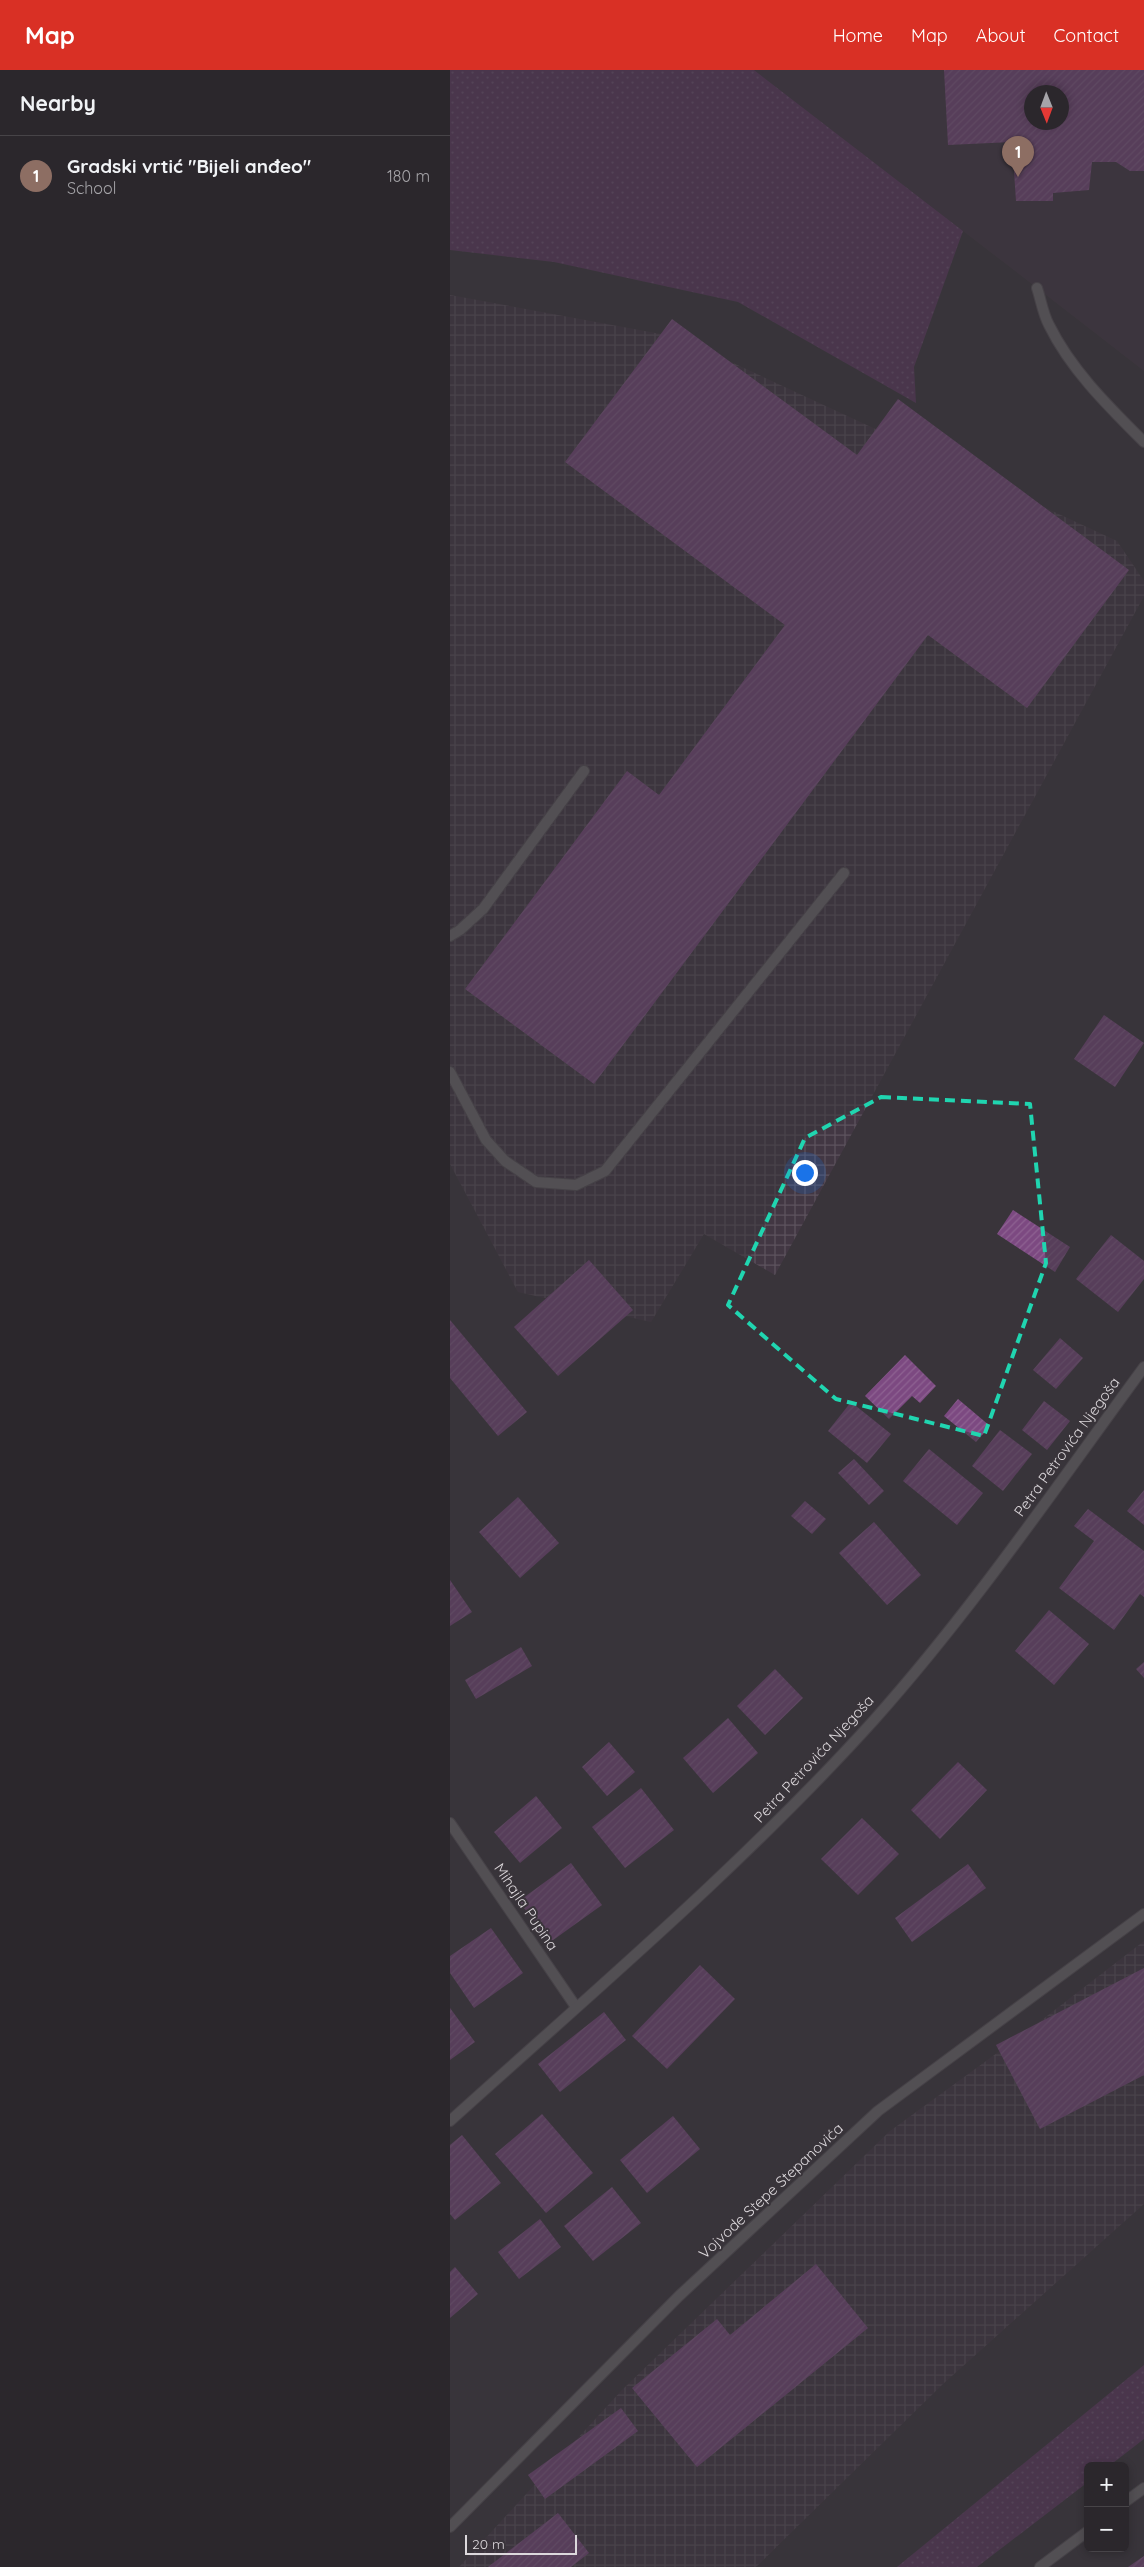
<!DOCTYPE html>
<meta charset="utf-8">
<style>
:root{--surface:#2b272c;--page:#332f34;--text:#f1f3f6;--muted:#a6a5a9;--line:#474448;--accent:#d93025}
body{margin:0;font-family:Quicksand,sans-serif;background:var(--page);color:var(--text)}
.controls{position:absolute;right:15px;bottom:15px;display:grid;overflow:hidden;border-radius:8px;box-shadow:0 2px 8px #0003}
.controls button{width:45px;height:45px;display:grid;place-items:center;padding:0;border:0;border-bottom:1px solid var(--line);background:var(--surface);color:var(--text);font:25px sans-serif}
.compass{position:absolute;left:574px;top:15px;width:45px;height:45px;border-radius:50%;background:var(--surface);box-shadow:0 2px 8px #0003;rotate:179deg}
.scale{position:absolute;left:15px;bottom:12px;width:112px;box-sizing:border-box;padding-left:5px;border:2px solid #dcd8dc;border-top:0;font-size:14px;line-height:18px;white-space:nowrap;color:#dcd8dc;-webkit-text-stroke:4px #39343a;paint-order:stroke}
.you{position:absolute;left:354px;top:1102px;width:18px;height:18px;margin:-12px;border:4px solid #fff;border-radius:50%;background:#1a73e8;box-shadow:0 0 0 8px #1a73e833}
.badge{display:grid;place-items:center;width:32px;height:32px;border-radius:50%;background:var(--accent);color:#fff;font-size:16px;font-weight:700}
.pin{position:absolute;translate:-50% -41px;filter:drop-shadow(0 1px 2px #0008)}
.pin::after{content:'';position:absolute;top:26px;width:18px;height:15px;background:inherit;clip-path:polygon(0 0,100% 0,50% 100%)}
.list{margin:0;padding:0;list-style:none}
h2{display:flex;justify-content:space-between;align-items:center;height:65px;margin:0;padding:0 20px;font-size:21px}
h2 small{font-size:16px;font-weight:400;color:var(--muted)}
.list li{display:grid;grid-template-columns:32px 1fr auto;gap:15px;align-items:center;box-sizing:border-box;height:80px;padding:0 20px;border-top:1px solid var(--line)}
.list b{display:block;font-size:19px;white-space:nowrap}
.list p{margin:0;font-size:16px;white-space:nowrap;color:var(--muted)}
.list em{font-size:16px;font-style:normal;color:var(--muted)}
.map{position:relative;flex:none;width:694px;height:2497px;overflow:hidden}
header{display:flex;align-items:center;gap:30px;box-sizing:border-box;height:70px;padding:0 25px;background:var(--accent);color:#fff}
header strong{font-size:24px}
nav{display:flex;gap:28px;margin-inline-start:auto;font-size:18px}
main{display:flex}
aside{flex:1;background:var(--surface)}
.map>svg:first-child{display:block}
.built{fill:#423743;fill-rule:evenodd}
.industrial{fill:url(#industrial-grid)}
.grass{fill:url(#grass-dots)}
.building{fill:url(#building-hatch);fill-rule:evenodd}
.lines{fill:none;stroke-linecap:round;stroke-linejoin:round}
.lane-casing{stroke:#565257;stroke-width:12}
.street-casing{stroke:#565257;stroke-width:12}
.lane{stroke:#726f72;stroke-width:10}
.street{stroke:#726f72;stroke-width:10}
.marked{fill:none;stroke:#20d5b0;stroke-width:4;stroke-dasharray:10 6;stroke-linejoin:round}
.labels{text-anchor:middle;stroke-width:4;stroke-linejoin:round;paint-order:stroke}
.street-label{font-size:15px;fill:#dcd8dc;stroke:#39343a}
</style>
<header>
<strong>Map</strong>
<nav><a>Home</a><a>Map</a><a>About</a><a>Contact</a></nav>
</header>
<main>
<aside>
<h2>Nearby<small></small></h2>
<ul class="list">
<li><span class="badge" style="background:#8d6e63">1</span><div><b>Gradski vrtić &quot;Bijeli anđeo&quot;</b><p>School</p></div><em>180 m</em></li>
</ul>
</aside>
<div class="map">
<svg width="694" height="2497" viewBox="0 0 694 2497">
<defs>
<pattern id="industrial-grid" width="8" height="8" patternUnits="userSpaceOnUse" patternTransform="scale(1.25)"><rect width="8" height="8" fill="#423743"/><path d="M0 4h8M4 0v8" fill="none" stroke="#5d535e"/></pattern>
<pattern id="grass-dots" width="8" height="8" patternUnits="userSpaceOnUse" patternTransform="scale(1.25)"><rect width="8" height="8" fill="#5f3963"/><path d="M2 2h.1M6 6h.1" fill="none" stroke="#755579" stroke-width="1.8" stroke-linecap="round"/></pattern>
<pattern id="building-hatch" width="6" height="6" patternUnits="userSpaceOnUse" patternTransform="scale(1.25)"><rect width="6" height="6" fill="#7c4981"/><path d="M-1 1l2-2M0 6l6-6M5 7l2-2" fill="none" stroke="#8e6292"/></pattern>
</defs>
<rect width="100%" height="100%" fill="#39343a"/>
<path class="built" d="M 304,0 L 694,0 L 694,301 L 587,218 ZM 582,22 L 612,22 L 612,52 L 582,52 Z"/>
<g class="industrial">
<path d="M 0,225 L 227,267 L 667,471 L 694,511 L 694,526 L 325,1205 L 254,1164 L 201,1252 L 68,1222 L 0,1094 Z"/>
<path d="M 694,1871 L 694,2134 L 493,2314 L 306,2497 L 9,2497 L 172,2320 L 440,2061 L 584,1956 Z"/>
</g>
<g class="grass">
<path d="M 0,0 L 304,0 L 513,161 L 464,297 L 466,333 L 288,232 L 104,192 L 0,180 Z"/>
<path d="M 694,2295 L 694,2369 L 659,2396 L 638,2396 L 638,2412 L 527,2497 L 447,2497 Z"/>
</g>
<g class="building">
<path d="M 494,0 L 694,0 L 694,101 L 680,101 L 666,92 L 642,92 L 639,120 L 603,123 L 603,131 L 566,131 L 562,72 L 498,75 ZM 582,22 L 612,22 L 612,52 L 582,52 Z"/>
<path d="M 222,249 L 407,385 L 448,329 L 679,500 L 577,638 L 478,565 L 144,1014 L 15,919 L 177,701 L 209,725 L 335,555 L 115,392 Z"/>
<path d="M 654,945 L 694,973 L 665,1017 L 624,989 Z"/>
<path d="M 563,1140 L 620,1177 L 605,1202 L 547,1164 Z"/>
<path d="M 661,1165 L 694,1191 L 694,1209 L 668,1242 L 626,1209 Z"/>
<path d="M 139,1190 L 183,1240 L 108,1306 L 64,1257 Z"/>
<path d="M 0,1250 L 77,1342 L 48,1366 L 0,1308 Z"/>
<path d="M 610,1268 L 633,1288 L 606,1319 L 583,1300 Z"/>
<path d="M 455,1285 L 486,1316 L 470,1333 L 462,1326 L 439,1349 L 415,1326 Z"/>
<path d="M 508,1329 L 540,1356 L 526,1372 L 494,1346 Z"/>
<path d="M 594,1331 L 620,1351 L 597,1380 L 572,1360 Z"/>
<path d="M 401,1332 L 441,1364 L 417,1393 L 378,1361 Z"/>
<path d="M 550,1360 L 582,1384 L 553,1421 L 522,1396 Z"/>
<path d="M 479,1379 L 533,1423 L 507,1455 L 453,1411 Z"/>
<path d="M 404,1389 L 434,1421 L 419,1435 L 388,1403 Z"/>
<path d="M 694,1420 L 694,1455 L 677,1441 Z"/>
<path d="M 68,1427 L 109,1473 L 70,1508 L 29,1462 Z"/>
<path d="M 355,1431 L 376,1449 L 362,1464 L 341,1446 Z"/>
<path d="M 638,1439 L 694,1481 L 694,1527 L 690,1524 L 664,1560 L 609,1518 L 644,1471 L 624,1456 Z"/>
<path d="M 424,1452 L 471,1505 L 437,1535 L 389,1483 Z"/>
<path d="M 0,1510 L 22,1542 L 0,1556 Z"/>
<path d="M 599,1540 L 639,1574 L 604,1615 L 565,1581 Z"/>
<path d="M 71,1577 L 82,1596 L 26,1629 L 15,1610 Z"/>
<path d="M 694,1592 L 694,1608 L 686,1599 Z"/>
<path d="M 325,1599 L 353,1628 L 315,1665 L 287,1636 Z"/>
<path d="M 278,1648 L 308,1683 L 263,1723 L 233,1688 Z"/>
<path d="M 159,1672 L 185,1702 L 157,1726 L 132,1697 Z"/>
<path d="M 508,1692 L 537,1720 L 490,1769 L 461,1740 Z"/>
<path d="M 191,1718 L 224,1760 L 175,1798 L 142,1757 Z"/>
<path d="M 86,1726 L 112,1758 L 70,1793 L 44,1762 Z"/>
<path d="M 412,1748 L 449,1784 L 408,1825 L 371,1789 Z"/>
<path d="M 121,1793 L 152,1835 L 99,1873 L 69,1831 Z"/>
<path d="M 518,1794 L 536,1818 L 462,1872 L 445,1848 Z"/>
<path d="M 41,1858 L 73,1903 L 24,1938 L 0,1903 L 0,1886 Z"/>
<path d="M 250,1895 L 285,1929 L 217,1999 L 182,1966 Z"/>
<path d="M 694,1898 L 694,2005 L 590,2059 L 546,1975 Z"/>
<path d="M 0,1938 L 25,1972 L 0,1990 Z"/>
<path d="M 154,1942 L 176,1970 L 110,2022 L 88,1994 Z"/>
<path d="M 92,2044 L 143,2103 L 96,2143 L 45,2084 Z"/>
<path d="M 223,2046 L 250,2079 L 197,2123 L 170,2090 Z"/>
<path d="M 12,2065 L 51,2113 L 5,2150 L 0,2144 L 0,2075 Z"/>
<path d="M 162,2117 L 191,2153 L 143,2191 L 114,2156 Z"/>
<path d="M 90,2149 L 111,2177 L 69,2209 L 48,2182 Z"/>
<path d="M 366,2194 L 418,2258 L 247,2397 L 182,2318 L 267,2249 L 280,2265 Z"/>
<path d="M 5,2197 L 28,2224 L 0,2248 L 0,2202 Z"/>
<path d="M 171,2338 L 188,2361 L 95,2429 L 78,2405 Z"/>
<path d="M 108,2443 L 139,2483 L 121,2497 L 38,2497 Z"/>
<path d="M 694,2486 L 694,2497 L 678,2497 Z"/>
</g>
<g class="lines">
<defs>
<g id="lane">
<path d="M 587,218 C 591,230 593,244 599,255 C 621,300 659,337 694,372"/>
<path d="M 0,866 L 10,860 L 33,839 L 134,701"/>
<path d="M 0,1002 L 36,1070 L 55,1091 L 86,1112 L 126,1115 L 155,1101 L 394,803"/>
</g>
<g id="street">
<path d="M 0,1753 L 126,1937"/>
<path d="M 0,2051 C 144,1921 294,1794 424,1650 C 523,1539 606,1417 694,1297"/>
<path d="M 675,2432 L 694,2418"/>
<path d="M 0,2457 L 229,2226 L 428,2041 L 694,1844"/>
<path d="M 590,2497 L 638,2461"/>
</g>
</defs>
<use href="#lane" class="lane-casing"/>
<use href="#street" class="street-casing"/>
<use href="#lane" class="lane"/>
<use href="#street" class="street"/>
</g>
<path d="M0 0H694V2497H0ZM 431,1027 L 580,1034 L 596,1193 L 534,1366 L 386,1329 L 278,1235 L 355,1068 Z" fill="#39343a" fill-opacity=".55" fill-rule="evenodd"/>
<path class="marked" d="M 431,1027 L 580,1034 L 596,1193 L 534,1366 L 386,1329 L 278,1235 L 355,1068 Z"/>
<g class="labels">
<g class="street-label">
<text transform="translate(617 1377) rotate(-54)" y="5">Petra Petrovića Njegoša</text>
<text transform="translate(364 1689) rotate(-47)" y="5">Petra Petrovića Njegoša</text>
<text transform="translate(76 1837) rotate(56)" y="5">Mihajla Pupina</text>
<text transform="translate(321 2121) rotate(-43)" y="5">Vojvode Stepe Stepanovića</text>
</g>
</g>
</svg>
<div class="controls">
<button>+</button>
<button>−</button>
</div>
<svg class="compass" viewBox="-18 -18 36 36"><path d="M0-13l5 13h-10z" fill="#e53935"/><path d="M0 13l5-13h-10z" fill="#a6a5a9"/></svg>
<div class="scale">20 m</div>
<div class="you"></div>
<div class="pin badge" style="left:568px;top:107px;background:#8d6e63">1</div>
</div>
</main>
